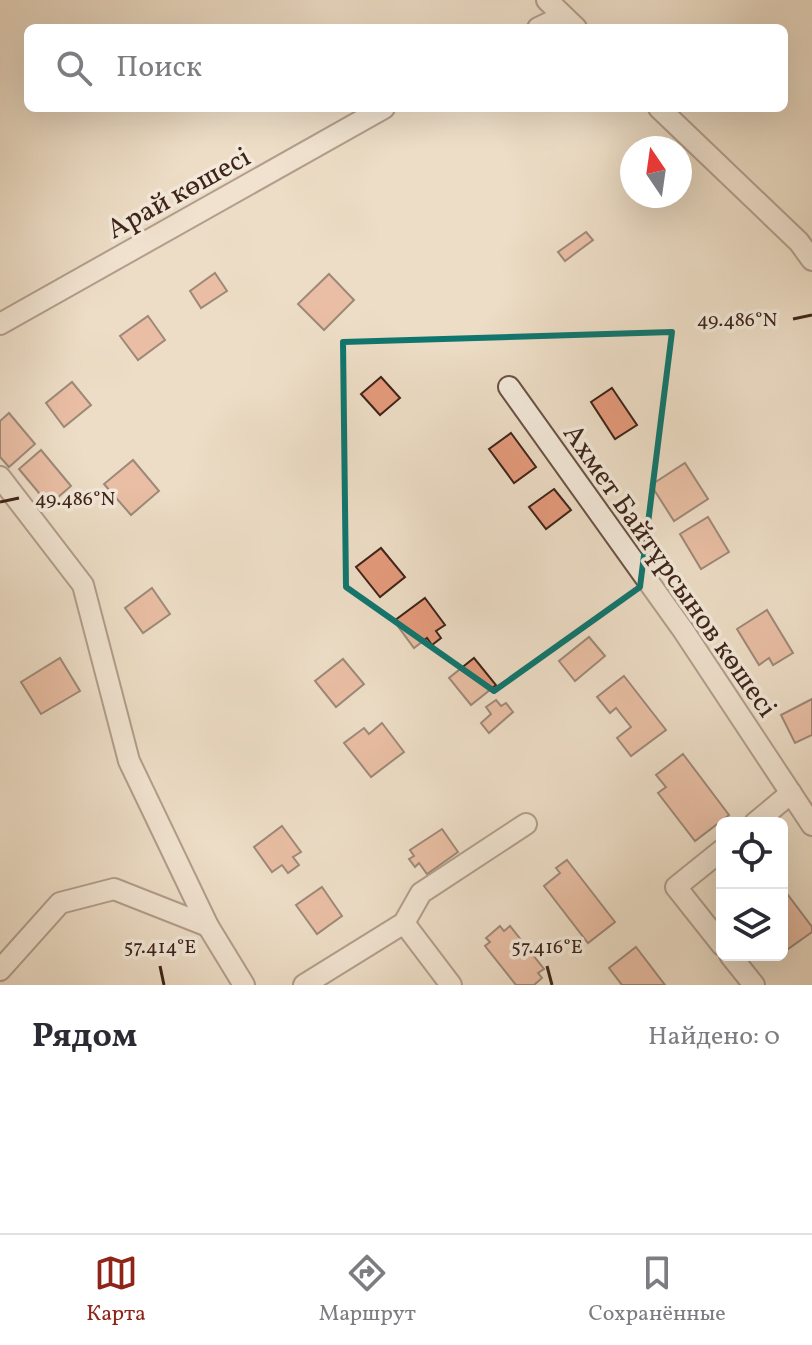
<!DOCTYPE html>
<html lang="ru">
<meta charset="utf-8">
<style>
:root{--surface:#fff;--page:#f2f2f3;--text:#2b2b33;--muted:#7c7c81;--line:#e1e1e2;--accent:#8f2418}
body{margin:0;font-family:Vollkorn,serif;background:var(--page);color:var(--text)}
.controls{position:absolute;right:24px;bottom:24px;display:grid;overflow:hidden;border-radius:12px;box-shadow:0 8px 32px #0002}
.controls button{width:72px;height:72px;display:grid;place-items:center;padding:0;border:0;border-bottom:2px solid var(--line);background:var(--surface);color:var(--text);font:40px sans-serif}
.compass{position:absolute;left:620px;top:136px;width:72px;height:72px;border-radius:50%;background:var(--surface);box-shadow:0 8px 32px #0002;rotate:347deg}
.list{margin:0;padding:0;list-style:none}
h2{display:flex;justify-content:space-between;align-items:center;height:104px;margin:0;padding:0 32px;font-size:34px}
h2 small{font-size:26px;font-weight:400;color:var(--muted)}
.icon{flex:none;width:44px;height:44px;fill:none;stroke:currentColor;stroke-width:2;stroke-linecap:round;stroke-linejoin:round}
.map{position:relative;flex:none;width:812px;height:985px;overflow:hidden}
.search{position:absolute;background:var(--surface);box-shadow:0 8px 32px #0002;left:24px;right:24px;top:24px;height:88px;display:flex;align-items:center;gap:20px;box-sizing:border-box;padding:0 28px;border-radius:12px;color:var(--muted);font-size:30px}
.sheet{height:248px;background:var(--surface)}
nav{display:flex;justify-content:space-around;align-items:center;box-sizing:border-box;height:112px;border-top:2px solid var(--line);background:var(--surface);font-size:22px;color:var(--muted)}
nav a{display:grid;justify-items:center;gap:4px}
nav .on{color:var(--accent)}
.map>svg:first-child{display:block}
.building{fill:#e49a7b;stroke:#3e241a;stroke-width:2}
.lines{fill:none;stroke-linecap:round;stroke-linejoin:round}
.minor-casing{stroke:#6a5245;stroke-width:24}
.minor{stroke:#f3e9da;stroke-width:20}
.marked{fill:none;stroke:#0f766e;stroke-width:6;stroke-linejoin:round}
.ticks{fill:none;stroke:#3e241a;stroke-width:3}
.labels{text-anchor:middle;stroke-width:7;stroke-linejoin:round;paint-order:stroke}
.street-label{font-size:28px;fill:#3e241a;stroke:#f3e9da}
.ticks-label{font-size:20px;text-anchor:middle;fill:#3e241a;stroke:#f3e9da;stroke-width:7;stroke-linejoin:round;paint-order:stroke}
</style>
<div class="map">
<svg width="812" height="985" viewBox="0 0 812 985">
<rect width="100%" height="100%" fill="#edddc6"/>
<filter id="stains"><feTurbulence type="fractalNoise" baseFrequency=".0025" numOctaves="4"/><feColorMatrix values="0 0 0 0 .2 0 0 0 0 .09 0 0 0 0 .02 0 0 0 .5 -.17"/></filter>
<radialGradient id="worn" r=".72"><stop offset=".6" stop-color="#630" stop-opacity="0"/><stop offset="1" stop-color="#630" stop-opacity=".3"/></radialGradient>
<g class="building">
<path d="M 586,232 L 593,240 L 565,261 L 558,252 Z"/>
<path d="M 215,273 L 227,291 L 201,308 L 190,291 Z"/>
<path d="M 329,274 L 354,300 L 324,330 L 298,304 Z"/>
<path d="M 148,316 L 165,340 L 138,360 L 120,336 Z"/>
<path d="M 381,377 L 400,398 L 380,415 L 361,394 Z"/>
<path d="M 72,382 L 91,405 L 64,427 L 46,403 Z"/>
<path d="M 612,388 L 637,425 L 615,439 L 591,402 Z"/>
<path d="M 9,413 L 35,444 L 9,467 L 0,457 L 0,421 Z"/>
<path d="M 511,433 L 536,467 L 514,483 L 489,449 Z"/>
<path d="M 41,450 L 71,486 L 49,505 L 19,469 Z"/>
<path d="M 133,460 L 159,491 L 131,515 L 104,484 Z"/>
<path d="M 685,463 L 708,499 L 674,521 L 651,485 Z"/>
<path d="M 554,489 L 571,510 L 546,529 L 529,507 Z"/>
<path d="M 708,517 L 729,552 L 701,569 L 680,534 Z"/>
<path d="M 381,548 L 405,577 L 380,597 L 356,567 Z"/>
<path d="M 152,588 L 170,614 L 143,633 L 125,608 Z"/>
<path d="M 425,598 L 445,625 L 436,631 L 441,638 L 432,645 L 427,638 L 414,648 L 394,621 Z"/>
<path d="M 767,610 L 793,653 L 773,665 L 769,658 L 759,665 L 737,629 Z"/>
<path d="M 589,637 L 605,656 L 575,681 L 559,661 Z"/>
<path d="M 60,658 L 80,691 L 41,714 L 21,682 Z"/>
<path d="M 474,658 L 496,685 L 471,705 L 449,678 Z"/>
<path d="M 343,659 L 364,684 L 336,707 L 315,681 Z"/>
<path d="M 624,676 L 666,730 L 631,756 L 617,738 L 631,727 L 616,708 L 610,713 L 597,697 Z"/>
<path d="M 812,699 L 812,735 L 795,743 L 781,715 Z"/>
<path d="M 496,700 L 501,706 L 506,703 L 513,712 L 489,733 L 481,723 L 491,714 L 486,707 Z"/>
<path d="M 382,723 L 404,752 L 371,777 L 344,743 L 364,728 L 369,734 Z"/>
<path d="M 683,754 L 729,815 L 695,841 L 658,793 L 666,787 L 656,775 Z"/>
<path d="M 282,826 L 301,852 L 293,857 L 299,865 L 288,873 L 282,865 L 272,872 L 254,847 Z"/>
<path d="M 442,829 L 458,852 L 427,874 L 419,863 L 415,867 L 409,859 L 414,856 L 410,850 Z"/>
<path d="M 567,860 L 615,922 L 588,943 L 544,886 L 560,873 L 556,868 Z"/>
<path d="M 322,887 L 342,916 L 317,934 L 296,905 Z"/>
<path d="M 782,887 L 812,927 L 812,932 L 788,949 L 782,941 Z"/>
<path d="M 500,926 L 504,931 L 510,926 L 544,969 L 538,973 L 542,978 L 534,985 L 516,985 L 485,946 L 490,942 L 486,938 Z"/>
<path d="M 636,947 L 665,985 L 622,985 L 609,968 Z"/>
</g>
<g class="lines">
<defs>
<g id="minor">
<path d="M 547,0 L 576,28"/>
<path d="M 538,28 L 563,16"/>
<path d="M 659,108 L 799,242 L 812,260"/>
<path d="M 0,324 L 384,108"/>
<path d="M 509,387 L 683,630 L 812,825"/>
<path d="M 0,477 L 83,585 L 129,761 L 208,926 L 244,985"/>
<path d="M 755,823 L 791,793"/>
<path d="M 722,850 L 676,887 L 722,945"/>
<path d="M 404,923 L 451,985"/>
<path d="M 730,955 L 754,985"/>
<path d="M 0,970 L 60,903 L 114,889 L 208,926"/>
<path d="M 304,985 L 404,923 L 421,893 L 526,824"/>
</g>
</defs>
<use href="#minor" class="minor-casing"/>
<use href="#minor" class="minor"/>
</g>
<path d="M0 0H812V985H0ZM 672,332 L 640,587 L 494,691 L 346,587 L 343,342 Z" fill="#edddc6" fill-opacity=".55" fill-rule="evenodd"/>
<path class="marked" d="M 672,332 L 640,587 L 494,691 L 346,587 L 343,342 Z"/>
<path class="ticks" d="M 793,319 L 812,315M 0,502 L 19,498M 160,966 L 164,985M 547,966 L 552,985"/>
<g class="labels">
<g class="street-label">
<text transform="translate(178 192) rotate(-29)" y="10">Арай көшесі</text>
<text transform="translate(671 570) rotate(55)" y="10">Ахмет Байтұрсынов көшесі</text>
</g>
</g>
<g class="ticks-label">
<text x="737" y="326">49.486°N</text>
<text x="75" y="505">49.486°N</text>
<text x="160" y="953">57.414°E</text>
<text x="547" y="953">57.416°E</text>
</g>
<rect width="100%" height="100%" filter="url(#stains)"/>
<rect width="100%" height="100%" fill="url(#worn)"/>
</svg>
<div class="controls">
<button><svg class="icon" aria-label="locate" viewBox="0 0 24 24"><circle cx="12" cy="12" r="6"/><path d="M12 2v4M12 18v4M2 12h4M18 12h4"/></svg></button>
<button><svg class="icon" aria-label="layers" viewBox="0 0 24 24"><path d="M12 4l9 5-9 5-9-5zM3 14l9 5 9-5"/></svg></button>
</div>
<svg class="compass" viewBox="-18 -18 36 36"><path d="M0-13l5 13h-10z" fill="#e53935"/><path d="M0 13l5-13h-10z" fill="#7c7c81"/></svg>
<div class="search"><svg class="icon" aria-label="search" viewBox="0 0 24 24"><circle cx="10" cy="10" r="6"/><path d="M15 15l6 6"/></svg>Поиск</div>
</div>
<section class="sheet">
<h2>Рядом<small>Найдено: 0</small></h2>
<ul class="list">
</ul>
</section>
<nav>
<a class="on"><svg class="icon" aria-label="map" viewBox="0 0 24 24"><path d="M3 6l6-2 6 2 6-2v14l-6 2-6-2-6 2zM9 4v14M15 6v14"/></svg>Карта</a>
<a><svg class="icon" aria-label="directions" viewBox="0 0 24 24"><path d="M12 3l9 9-9 9-9-9zM9 14v-3h6M13 9l2 2-2 2"/></svg>Маршрут</a>
<a><svg class="icon" aria-label="saved" viewBox="0 0 24 24"><path d="M7 4h10v16l-5-4-5 4z"/></svg>Сохранённые</a>
</nav>
